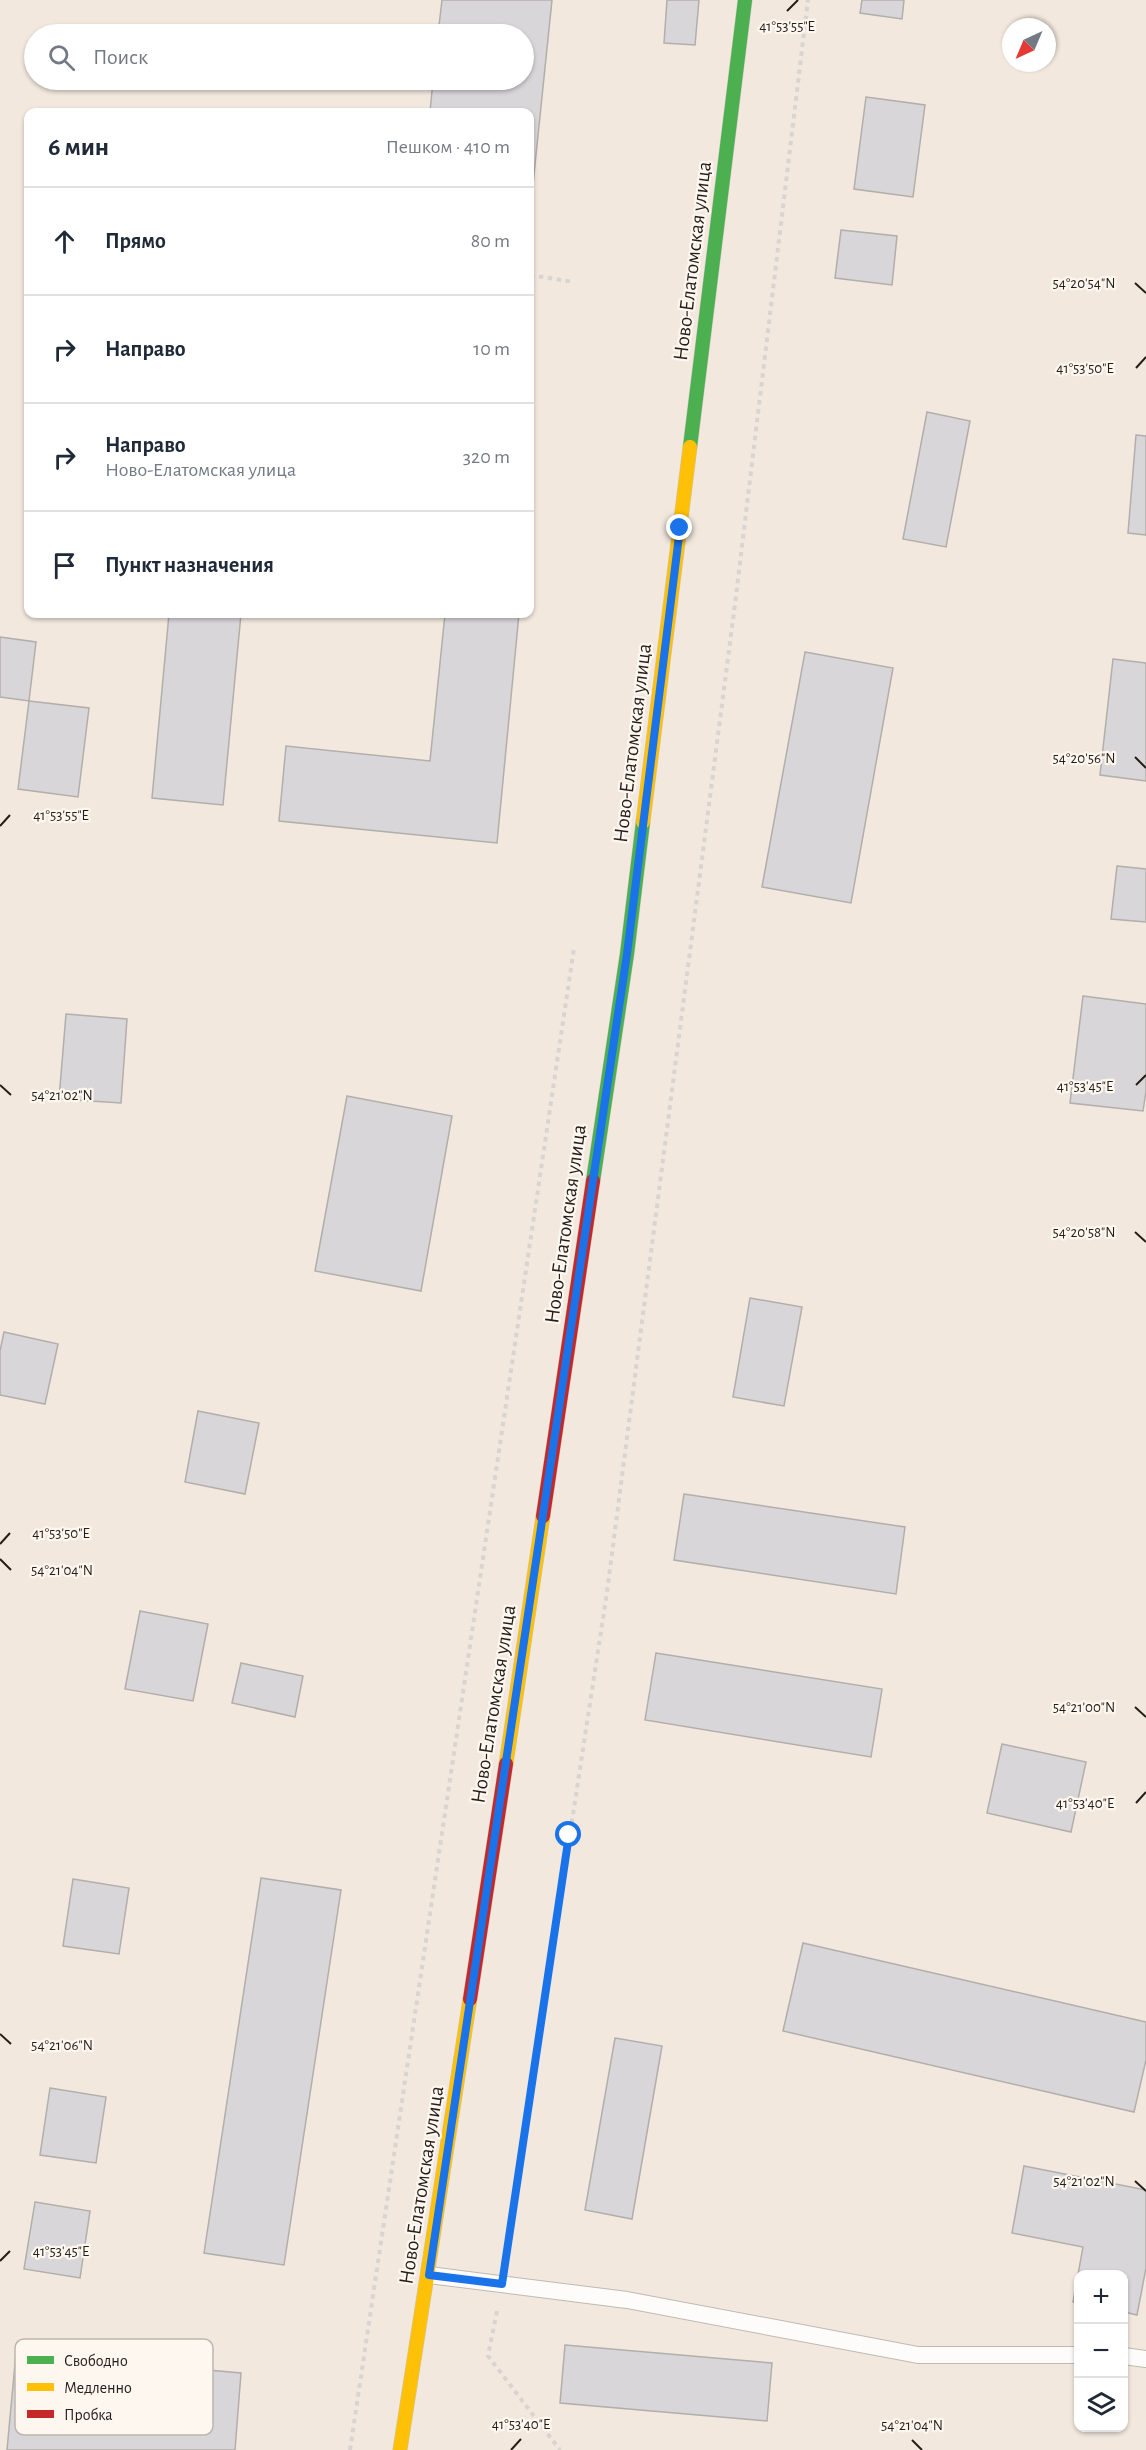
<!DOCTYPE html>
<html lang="ru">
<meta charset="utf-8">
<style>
:root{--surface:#fff;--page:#f6f6f7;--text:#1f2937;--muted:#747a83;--line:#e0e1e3}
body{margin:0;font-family:"Alegreya Sans",sans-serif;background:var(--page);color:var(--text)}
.controls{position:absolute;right:18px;bottom:18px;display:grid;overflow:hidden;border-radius:12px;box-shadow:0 2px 4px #0004}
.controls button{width:54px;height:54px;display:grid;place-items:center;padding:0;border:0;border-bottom:2px solid var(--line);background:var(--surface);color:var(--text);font:30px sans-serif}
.compass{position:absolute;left:1002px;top:18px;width:54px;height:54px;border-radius:50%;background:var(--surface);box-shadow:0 2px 4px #0004;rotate:224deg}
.stop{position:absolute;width:18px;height:18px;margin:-14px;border:4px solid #1a73e8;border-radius:50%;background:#fff}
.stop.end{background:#1a73e8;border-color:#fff;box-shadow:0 2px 6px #0008}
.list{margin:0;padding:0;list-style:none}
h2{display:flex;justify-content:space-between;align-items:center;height:78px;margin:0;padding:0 24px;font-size:26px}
h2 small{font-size:20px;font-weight:400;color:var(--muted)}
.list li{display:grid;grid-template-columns:39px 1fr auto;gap:18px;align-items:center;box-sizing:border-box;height:108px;padding:0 24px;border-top:2px solid var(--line)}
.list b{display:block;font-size:22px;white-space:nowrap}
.list p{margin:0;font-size:20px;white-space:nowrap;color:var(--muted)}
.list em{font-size:20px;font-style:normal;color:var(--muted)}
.icon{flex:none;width:33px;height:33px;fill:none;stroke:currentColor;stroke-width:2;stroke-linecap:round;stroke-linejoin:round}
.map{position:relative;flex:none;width:1146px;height:2450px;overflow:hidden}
.search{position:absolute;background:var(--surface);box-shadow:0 2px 4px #0004;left:24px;top:24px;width:510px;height:66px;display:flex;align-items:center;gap:15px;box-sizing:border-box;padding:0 21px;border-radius:33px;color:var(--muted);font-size:22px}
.panel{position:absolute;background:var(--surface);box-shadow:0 2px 4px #0004;left:24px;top:108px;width:510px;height:510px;border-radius:12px}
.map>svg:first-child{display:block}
.building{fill:#d8d6d8;stroke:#b1aeac;stroke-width:1.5}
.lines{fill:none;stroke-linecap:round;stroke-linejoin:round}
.lane-casing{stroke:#c0b9b1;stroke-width:18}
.fast-casing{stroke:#cac6c0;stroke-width:15}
.slow-casing{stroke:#cac6c0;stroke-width:15}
.jam-casing{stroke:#cac6c0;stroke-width:15}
.path{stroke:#d8d4d1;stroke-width:4;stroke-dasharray:4.5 4.5;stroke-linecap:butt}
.lane{stroke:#fdfcfa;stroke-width:16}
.fast{stroke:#4caf50;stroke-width:14}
.slow{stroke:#ffc107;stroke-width:14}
.jam{stroke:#c62828;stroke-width:14}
.route{stroke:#1a73e8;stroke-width:8}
.ticks{fill:none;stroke:#241e18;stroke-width:2}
.labels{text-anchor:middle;stroke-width:4.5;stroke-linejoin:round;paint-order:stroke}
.street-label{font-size:21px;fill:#241e18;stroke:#fef7f0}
.key{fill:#fef7f0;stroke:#bdb6af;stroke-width:1.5}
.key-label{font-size:16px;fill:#241e18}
.ticks-label{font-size:15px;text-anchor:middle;fill:#241e18;stroke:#fef7f0;stroke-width:4.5;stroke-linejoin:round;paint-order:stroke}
</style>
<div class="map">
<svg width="1146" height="2450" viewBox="0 0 1146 2450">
<rect width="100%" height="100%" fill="#f2e8de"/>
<g class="building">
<path d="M 442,0 L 552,0 L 530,213 L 530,112 L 430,112 L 433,80 L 524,80 L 524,34 L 438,34 Z"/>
<path d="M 667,0 L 699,0 L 695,45 L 664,43 Z"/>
<path d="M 862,0 L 904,0 L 902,19 L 860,13 Z"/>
<path d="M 866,97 L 925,105 L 913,197 L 854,189 Z"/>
<path d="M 841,230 L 897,236 L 892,285 L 835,278 Z"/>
<path d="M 927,412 L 970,421 L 946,547 L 903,539 Z"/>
<path d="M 1136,435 L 1146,436 L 1146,535 L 1128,533 Z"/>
<path d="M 169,614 L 241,614 L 223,805 L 152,798 Z"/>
<path d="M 445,614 L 519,614 L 497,843 L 279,821 L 286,746 L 430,761 Z"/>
<path d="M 0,637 L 36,642 L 29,701 L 0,697 Z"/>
<path d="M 805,652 L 893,668 L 851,903 L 762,887 Z"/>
<path d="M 1113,659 L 1146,663 L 1146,781 L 1100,775 Z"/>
<path d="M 29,701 L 89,708 L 78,797 L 18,789 Z"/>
<path d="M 1117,866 L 1146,869 L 1146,922 L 1111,919 Z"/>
<path d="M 1083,996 L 1146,1004 L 1146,1091 L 1143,1111 L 1070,1103 Z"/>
<path d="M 66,1014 L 127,1019 L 121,1103 L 59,1099 Z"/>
<path d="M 347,1096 L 452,1116 L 421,1291 L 315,1271 Z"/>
<path d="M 750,1298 L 802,1307 L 784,1406 L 733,1397 Z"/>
<path d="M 4,1332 L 58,1344 L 45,1404 L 0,1395 L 0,1351 Z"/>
<path d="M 198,1411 L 259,1423 L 245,1494 L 185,1482 Z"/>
<path d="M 684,1494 L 905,1527 L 896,1594 L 674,1560 Z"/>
<path d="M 140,1611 L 208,1624 L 193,1701 L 125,1689 Z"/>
<path d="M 656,1653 L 882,1689 L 871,1757 L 645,1720 Z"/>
<path d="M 241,1663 L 303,1676 L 295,1717 L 232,1703 Z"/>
<path d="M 1002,1744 L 1086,1762 L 1071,1832 L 987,1813 Z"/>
<path d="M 261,1878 L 341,1890 L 284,2265 L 204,2253 Z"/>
<path d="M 73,1879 L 129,1888 L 119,1954 L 63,1946 Z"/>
<path d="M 803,1943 L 1146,2022 L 1146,2060 L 1134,2112 L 783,2031 Z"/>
<path d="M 615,2038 L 662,2046 L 632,2219 L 585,2210 Z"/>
<path d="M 50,2088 L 106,2097 L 96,2163 L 40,2155 Z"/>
<path d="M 1024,2166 L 1146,2190 L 1146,2268 L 1137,2315 L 1124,2312 L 1124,2274 L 1078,2274 L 1078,2303 L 1073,2302 L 1083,2247 L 1012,2233 Z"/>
<path d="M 35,2202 L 90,2211 L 80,2278 L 24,2269 Z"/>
<path d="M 565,2345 L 772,2363 L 767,2421 L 560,2403 Z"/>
<path d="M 16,2353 L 241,2373 L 235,2450 L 7,2450 Z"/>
</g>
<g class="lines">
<defs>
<g id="lane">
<path d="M 429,2275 L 627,2300 L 918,2355 L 1078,2355"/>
<path d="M 1124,2356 L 1146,2359"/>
</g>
<g id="fast">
<path d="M 690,447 L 745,0"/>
<path d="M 593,1181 L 627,954 L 643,822"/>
</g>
<g id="slow">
<path d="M 643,822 L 690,447"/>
<path d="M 506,1764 L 543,1516"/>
<path d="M 400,2450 L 470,1999"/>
</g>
<g id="jam">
<path d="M 543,1516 L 593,1181"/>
<path d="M 470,1999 L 506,1764"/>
</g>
</defs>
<use href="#lane" class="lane-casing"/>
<use href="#fast" class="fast-casing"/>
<use href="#slow" class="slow-casing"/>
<use href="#jam" class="jam-casing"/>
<g class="path">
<path d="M 530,275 L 574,282"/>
<path d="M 505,2259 L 607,1592 L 735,604 L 808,0"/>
<path d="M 497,2311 L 488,2356 L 560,2450"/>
<path d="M 350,2450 L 574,948"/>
</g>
<use href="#lane" class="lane"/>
<use href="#fast" class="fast"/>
<use href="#slow" class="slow"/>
<use href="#jam" class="jam"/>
</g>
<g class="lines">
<path class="route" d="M 569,1835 L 502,2284 L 429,2275 L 627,954 L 680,528"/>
</g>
<path class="ticks" d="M 787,11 L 798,0M 1135,283 L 1146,293M 1136,368 L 1146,357M 1135,757 L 1146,768M 0,826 L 10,815M 0,1085 L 11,1095M 1136,1085 L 1146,1075M 1135,1232 L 1146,1242M 0,1544 L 10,1533M 0,1559 L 11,1570M 1135,1707 L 1146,1717M 1136,1803 L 1146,1792M 0,2034 L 11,2044M 1135,2181 L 1146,2191M 0,2261 L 10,2251M 912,2440 L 922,2450M 511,2450 L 521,2439"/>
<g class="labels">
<g class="street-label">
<text transform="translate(692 261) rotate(-83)" y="7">Ново-Елатомская улица</text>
<text transform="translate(632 743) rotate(-83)" y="7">Ново-Елатомская улица</text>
<text transform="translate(565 1224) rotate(-82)" y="7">Ново-Елатомская улица</text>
<text transform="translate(493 1704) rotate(-81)" y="7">Ново-Елатомская улица</text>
<text transform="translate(421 2185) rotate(-81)" y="7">Ново-Елатомская улица</text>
</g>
</g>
<rect x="15" y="2339" width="198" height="96" rx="9" class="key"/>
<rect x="27" y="2356" width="27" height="8" fill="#4caf50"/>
<rect x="27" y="2383" width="27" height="8" fill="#ffc107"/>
<rect x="27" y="2410" width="27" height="8" fill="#c62828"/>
<g class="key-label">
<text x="64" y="2366">Свободно</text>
<text x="64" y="2393">Медленно</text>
<text x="64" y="2420">Пробка</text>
</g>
<g class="ticks-label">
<text x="787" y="31">41°53'55"E</text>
<text x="1084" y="288">54°20'54"N</text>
<text x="1085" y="373">41°53'50"E</text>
<text x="1084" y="763">54°20'56"N</text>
<text x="61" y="820">41°53'55"E</text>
<text x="1085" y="1091">41°53'45"E</text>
<text x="62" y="1100">54°21'02"N</text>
<text x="1084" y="1237">54°20'58"N</text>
<text x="61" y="1538">41°53'50"E</text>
<text x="62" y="1575">54°21'04"N</text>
<text x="1084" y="1712">54°21'00"N</text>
<text x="1085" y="1808">41°53'40"E</text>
<text x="62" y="2050">54°21'06"N</text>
<text x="1084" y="2186">54°21'02"N</text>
<text x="61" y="2256">41°53'45"E</text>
<text x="521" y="2429">41°53'40"E</text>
<text x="912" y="2430">54°21'04"N</text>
</g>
</svg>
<div class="controls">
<button>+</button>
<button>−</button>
<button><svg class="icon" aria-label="layers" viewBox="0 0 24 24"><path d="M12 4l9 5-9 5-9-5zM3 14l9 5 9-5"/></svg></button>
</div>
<svg class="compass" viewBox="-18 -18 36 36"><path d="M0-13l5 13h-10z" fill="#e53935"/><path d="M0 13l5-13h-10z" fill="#747a83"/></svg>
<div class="stop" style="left:569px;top:1835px"></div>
<div class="stop end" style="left:680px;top:528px"></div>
<div class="search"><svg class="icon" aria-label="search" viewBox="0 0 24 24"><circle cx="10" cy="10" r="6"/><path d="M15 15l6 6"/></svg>Поиск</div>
<section class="panel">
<h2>6 мин<small>Пешком · 410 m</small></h2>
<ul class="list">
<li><svg class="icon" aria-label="ahead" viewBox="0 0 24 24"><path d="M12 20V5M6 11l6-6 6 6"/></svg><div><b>Прямо</b></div><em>80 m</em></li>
<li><svg class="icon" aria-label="right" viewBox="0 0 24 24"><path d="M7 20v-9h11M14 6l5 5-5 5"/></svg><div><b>Направо</b></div><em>10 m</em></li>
<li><svg class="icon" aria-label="right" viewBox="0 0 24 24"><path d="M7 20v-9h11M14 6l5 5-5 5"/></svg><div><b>Направо</b><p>Ново-Елатомская улица</p></div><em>320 m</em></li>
<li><svg class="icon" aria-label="arrive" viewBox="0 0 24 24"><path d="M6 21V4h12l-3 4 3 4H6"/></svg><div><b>Пункт назначения</b></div></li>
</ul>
</section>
</div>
